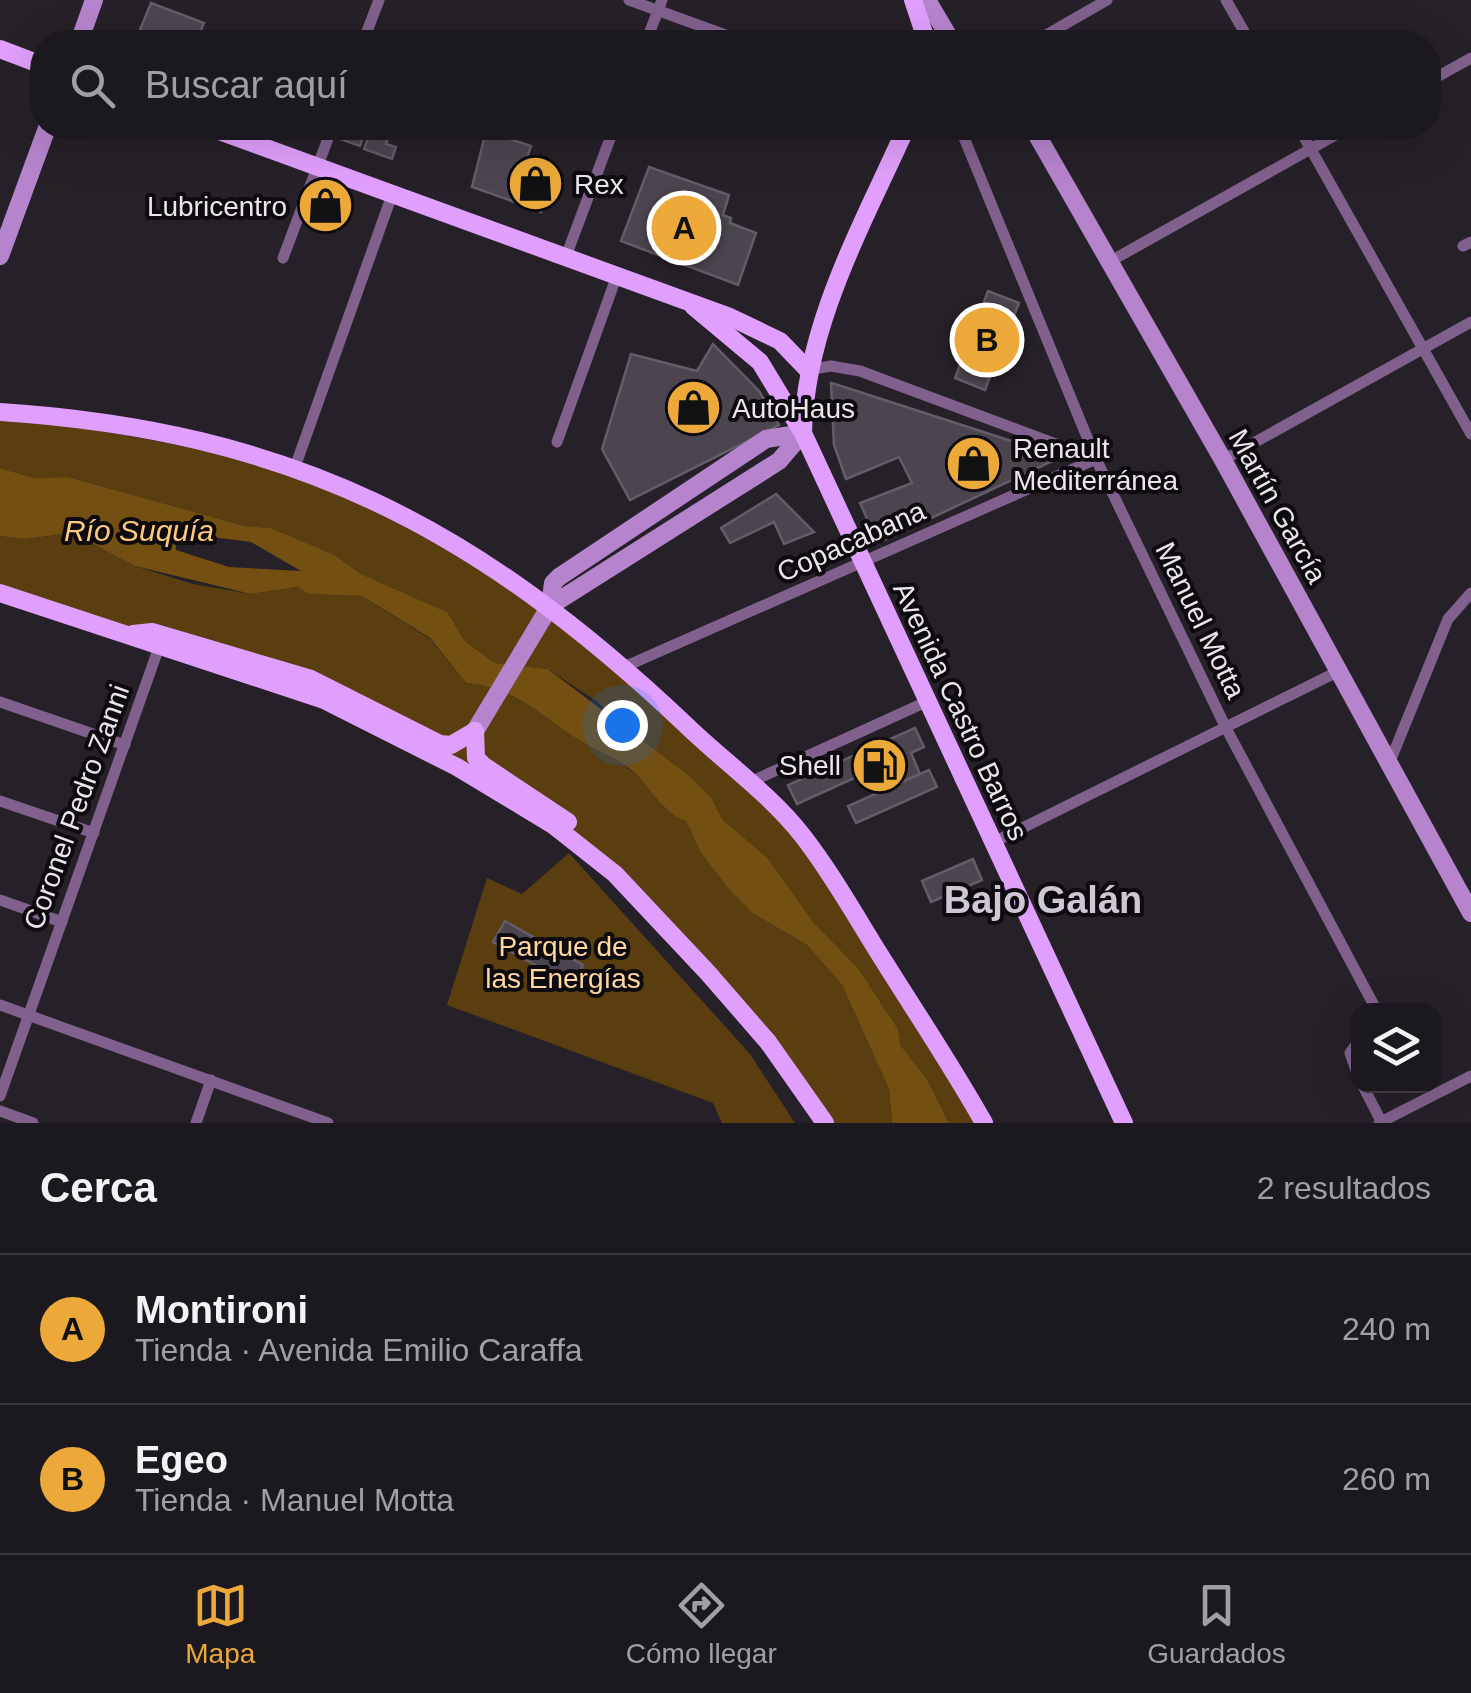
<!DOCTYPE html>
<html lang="es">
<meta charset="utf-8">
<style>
:root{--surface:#1c181f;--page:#252128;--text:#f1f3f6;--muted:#a0a0a4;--line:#3a373d;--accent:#eca93a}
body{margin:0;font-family:Helvetica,sans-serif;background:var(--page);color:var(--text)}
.controls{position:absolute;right:30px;bottom:30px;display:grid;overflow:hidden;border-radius:20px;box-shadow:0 10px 40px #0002}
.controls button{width:90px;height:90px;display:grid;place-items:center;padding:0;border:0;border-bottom:2px solid var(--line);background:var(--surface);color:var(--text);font:50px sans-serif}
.you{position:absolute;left:622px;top:725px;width:35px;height:35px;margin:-25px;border:8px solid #fff;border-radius:50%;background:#1a73e8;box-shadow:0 0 0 15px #1a73e833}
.badge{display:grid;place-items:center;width:65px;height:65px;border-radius:50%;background:var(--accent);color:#111;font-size:32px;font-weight:700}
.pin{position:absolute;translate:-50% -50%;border:5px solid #fff;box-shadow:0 2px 10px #0006}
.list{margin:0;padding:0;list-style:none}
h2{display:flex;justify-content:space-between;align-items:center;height:130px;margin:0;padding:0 40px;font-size:42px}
h2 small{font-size:32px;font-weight:400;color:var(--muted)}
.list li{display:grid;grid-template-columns:65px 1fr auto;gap:30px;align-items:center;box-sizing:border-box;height:150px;padding:0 40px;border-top:2px solid var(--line)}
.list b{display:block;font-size:38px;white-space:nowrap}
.list p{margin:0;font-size:32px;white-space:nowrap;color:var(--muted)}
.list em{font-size:32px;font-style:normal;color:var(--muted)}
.icon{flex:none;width:55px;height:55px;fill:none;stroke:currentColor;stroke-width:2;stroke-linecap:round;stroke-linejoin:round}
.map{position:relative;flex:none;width:1471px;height:1123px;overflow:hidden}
.search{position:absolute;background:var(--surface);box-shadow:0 10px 40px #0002;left:30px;right:30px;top:30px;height:110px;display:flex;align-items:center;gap:25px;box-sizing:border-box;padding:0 35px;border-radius:40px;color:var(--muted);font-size:38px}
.sheet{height:430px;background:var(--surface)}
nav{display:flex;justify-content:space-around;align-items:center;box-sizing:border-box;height:140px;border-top:2px solid var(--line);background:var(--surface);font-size:28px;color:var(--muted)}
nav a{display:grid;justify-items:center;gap:5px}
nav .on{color:var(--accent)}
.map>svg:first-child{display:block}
.green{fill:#5a3e0f}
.water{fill:#734f12;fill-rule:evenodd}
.building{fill:#4c4550;stroke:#645c67;stroke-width:2.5}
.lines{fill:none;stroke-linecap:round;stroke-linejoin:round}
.street{stroke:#80618d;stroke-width:11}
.secondary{stroke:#b684cc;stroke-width:18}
.primary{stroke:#e09ffc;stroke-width:18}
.labels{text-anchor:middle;stroke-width:8;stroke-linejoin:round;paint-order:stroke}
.poi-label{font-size:28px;fill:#eae6ec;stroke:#0d0b0f;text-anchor:start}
.street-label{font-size:28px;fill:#eae6ec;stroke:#0d0b0f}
.park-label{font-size:28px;fill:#ffd79f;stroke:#0d0b0f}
.water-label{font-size:30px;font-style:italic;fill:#fec97d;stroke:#0d0b0f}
.district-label{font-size:38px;font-weight:bold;fill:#cfc7d3;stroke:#0d0b0f}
</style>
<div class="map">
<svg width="1471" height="1123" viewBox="0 0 1471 1123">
<rect width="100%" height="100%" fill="#262029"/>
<g class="green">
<path d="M 0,412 L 295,467 L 550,606 L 795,827 L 984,1123 L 949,1123 L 928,1081 L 899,1045 L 898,1029 L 858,968 L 814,923 L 768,858 L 723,820 L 711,797 L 689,776 L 661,759 L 596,701 L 548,669 L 495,663 L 465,641 L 447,612 L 361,574 L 335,555 L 271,528 L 245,526 L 68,477 L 34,478 L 0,468 Z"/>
<path d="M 72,533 L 135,566 L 193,584 L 251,594 L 299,587 L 309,594 L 362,596 L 430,639 L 466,683 C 514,687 544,717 582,742 C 598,751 615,758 629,769 C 650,784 661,813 686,821 L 701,853 L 727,887 L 752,913 L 807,945 L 842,985 L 889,1089 L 892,1123 L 825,1123 L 768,1042 L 572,839 L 324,700 L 0,593 L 0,536 L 25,539 Z"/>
<path d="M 569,853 L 750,1054 L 795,1123 L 722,1123 L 713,1103 L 447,1005 L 487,878 L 522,894 Z"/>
</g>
<path class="water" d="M 0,468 L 34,478 L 68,477 L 245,526 L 271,528 L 335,555 L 361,574 L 447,612 L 465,641 L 495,663 L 548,669 L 689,776 L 711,797 L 723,820 L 768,858 L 814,923 L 858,968 L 898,1029 L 900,1045 L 928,1081 L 949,1123 L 892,1123 L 889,1089 L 842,985 L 807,945 L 752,913 L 727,887 L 701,853 L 686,821 C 661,813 650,785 630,769 C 615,758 598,751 582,742 C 544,718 515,687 466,683 L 430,638 L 362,596 L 309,594 L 298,587 L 251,594 L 135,566 L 72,533 L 25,539 L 0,536 ZM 204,536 L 251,542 L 301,571 L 229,567 L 176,550 L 175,536 Z"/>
<g class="building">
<path d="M 151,3 L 204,23 L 196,42 L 135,42 Z"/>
<path d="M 344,128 L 366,128 L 360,146 L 340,139 Z"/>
<path d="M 372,128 L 391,130 L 386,144 L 396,147 L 392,159 L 364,149 Z"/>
<path d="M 486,131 L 531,146 L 512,201 L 472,187 Z"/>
<path d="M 528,157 L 557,168 L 541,212 L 512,201 Z"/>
<path d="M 649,167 L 729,195 L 723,215 L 731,218 L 730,223 L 756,233 L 738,285 L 621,241 Z"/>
<path d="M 988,291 L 1019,303 L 985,390 L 955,378 Z"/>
<path d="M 713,344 L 759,391 L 779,425 L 630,500 L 602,449 L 631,354 L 697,371 Z"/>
<path d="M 831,383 L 835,384 L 1061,457 L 878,543 L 860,503 L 912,483 L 899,457 L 846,479 L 834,445 Z"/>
<path d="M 776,494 L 814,532 L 784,544 L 774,522 L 730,543 L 721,528 Z"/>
<path d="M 915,728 L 924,747 L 911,753 L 920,774 L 884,790 L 874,769 L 797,804 L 788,785 Z"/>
<path d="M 929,770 L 937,787 L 856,823 L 848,806 Z"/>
<path d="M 973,859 L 982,880 L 931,902 L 922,881 Z"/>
<path d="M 505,921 L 583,965 L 572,985 L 493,942 Z"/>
</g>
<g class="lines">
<g class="street">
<path d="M 629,0 L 745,42"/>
<path d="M 1226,0 L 1250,42"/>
<path d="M 363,42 L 379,0"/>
<path d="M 646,42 L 662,0"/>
<path d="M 1034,42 L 1107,0"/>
<path d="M 1428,82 L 1471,58"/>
<path d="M 960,128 L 1096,459 L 1226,728 L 1377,1011"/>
<path d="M 1299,128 L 1471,434"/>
<path d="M 1463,246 L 1471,242"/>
<path d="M 283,258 L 332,128"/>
<path d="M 565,259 L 614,128"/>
<path d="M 1109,262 L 1348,128"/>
<path d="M 808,370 L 831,366 L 860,371 L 1096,459"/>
<path d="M 557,442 L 616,278"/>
<path d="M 1223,460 L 1471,322"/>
<path d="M 295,467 L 392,195"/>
<path d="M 624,667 L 1096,459"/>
<path d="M 0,702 L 125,745"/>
<path d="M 1389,764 L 1448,619 L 1471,593"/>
<path d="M 748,783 L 926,702"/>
<path d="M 0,801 L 94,833"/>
<path d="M 992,843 L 1337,672"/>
<path d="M 0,900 L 62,922"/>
<path d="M 0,1005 L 328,1123"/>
<path d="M 1358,1042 L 1350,1053 L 1358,1076"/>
<path d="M 1363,1086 L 1382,1123"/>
<path d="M 0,1096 L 159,647"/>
<path d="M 0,1111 L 33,1123"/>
<path d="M 196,1123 L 211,1080"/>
<path d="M 1379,1123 L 1471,1076"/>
</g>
<g class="secondary">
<path d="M 927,0 L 952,42"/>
<path d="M 79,42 L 94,0"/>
<path d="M 1033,128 L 1223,460 L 1471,913"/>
<path d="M 0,256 L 47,128"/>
<path d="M 550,606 L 553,583 L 559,577 L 766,439 L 803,433"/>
<path d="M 475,731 L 550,606 L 779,461 L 803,433"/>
</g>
<g class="primary">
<path d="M 913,0 L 927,42"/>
<path d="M 0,49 L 42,65"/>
<path d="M 211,128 L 730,317 L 780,341 L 808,370"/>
<path d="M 693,306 L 760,362 L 803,433 L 1124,1123"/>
<path d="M 0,412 C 291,431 477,527 686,725 C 723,761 770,794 802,835 C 831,872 855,915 880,955 C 915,1011 952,1066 984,1123"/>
<path d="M 803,433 C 805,326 863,224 906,128"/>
<path d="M 0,593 L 324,700 L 457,767 L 553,825 L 615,874 L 708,973 L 768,1042 L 825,1123"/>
<path d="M 133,634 L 152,632 L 311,679 L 440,744 L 451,745 L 475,731"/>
<path d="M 475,731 L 476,758 L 484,766 L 568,822"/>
</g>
</g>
<defs>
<symbol id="shop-disc" viewBox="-11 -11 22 22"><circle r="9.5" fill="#eca93a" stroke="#0d0b0f"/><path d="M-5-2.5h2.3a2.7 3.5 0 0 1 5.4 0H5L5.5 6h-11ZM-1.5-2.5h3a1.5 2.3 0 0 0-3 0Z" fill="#111"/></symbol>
<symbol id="fuel-disc" viewBox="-11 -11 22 22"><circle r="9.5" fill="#eca93a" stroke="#0d0b0f"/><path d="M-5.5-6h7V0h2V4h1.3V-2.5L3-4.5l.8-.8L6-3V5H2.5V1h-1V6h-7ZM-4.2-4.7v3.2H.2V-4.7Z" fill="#111"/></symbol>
</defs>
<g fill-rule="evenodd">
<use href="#shop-disc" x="504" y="152" width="63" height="63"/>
<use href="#shop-disc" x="294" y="174" width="63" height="63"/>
<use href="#shop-disc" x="662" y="376" width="63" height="63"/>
<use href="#shop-disc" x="942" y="432" width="63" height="63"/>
<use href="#fuel-disc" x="848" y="734" width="63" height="63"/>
</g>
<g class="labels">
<g class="poi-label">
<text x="574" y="194">Rex</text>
<text x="287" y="216" text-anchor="end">Lubricentro</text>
<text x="732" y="418">AutoHaus</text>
<text x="1013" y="458">Renault<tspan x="1013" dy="32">Mediterránea</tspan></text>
<text x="841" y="775" text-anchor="end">Shell</text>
</g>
<g class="street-label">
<text transform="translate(1278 506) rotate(61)" y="10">Martín García</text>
<text transform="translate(851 541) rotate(-24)" y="10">Copacabana</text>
<text transform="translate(1201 620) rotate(64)" y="10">Manuel Motta</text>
<text transform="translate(961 711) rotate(65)" y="10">Avenida Castro Barros</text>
<text transform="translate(76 807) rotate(-70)" y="10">Coronel Pedro Zanni</text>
</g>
<g class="park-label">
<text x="563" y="956">Parque de<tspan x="563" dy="32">las Energías</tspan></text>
</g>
<g class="water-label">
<text x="139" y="541">Río Suquía</text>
</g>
<g class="district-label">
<text x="1043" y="913">Bajo Galán</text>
</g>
</g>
</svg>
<div class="controls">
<button><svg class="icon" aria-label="layers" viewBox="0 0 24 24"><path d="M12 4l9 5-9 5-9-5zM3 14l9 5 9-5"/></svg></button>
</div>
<div class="you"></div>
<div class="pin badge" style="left:684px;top:228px">A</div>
<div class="pin badge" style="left:987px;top:340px">B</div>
<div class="search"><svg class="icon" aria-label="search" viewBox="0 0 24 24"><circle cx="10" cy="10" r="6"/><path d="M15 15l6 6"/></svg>Buscar aquí</div>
</div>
<section class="sheet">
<h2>Cerca<small>2 resultados</small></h2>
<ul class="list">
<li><span class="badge">A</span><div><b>Montironi</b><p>Tienda · Avenida Emilio Caraffa</p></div><em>240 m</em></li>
<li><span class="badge">B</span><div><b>Egeo</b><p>Tienda · Manuel Motta</p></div><em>260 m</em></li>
</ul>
</section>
<nav>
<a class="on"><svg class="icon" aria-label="map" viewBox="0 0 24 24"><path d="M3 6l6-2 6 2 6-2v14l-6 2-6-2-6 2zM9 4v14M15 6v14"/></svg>Mapa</a>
<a><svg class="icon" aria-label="directions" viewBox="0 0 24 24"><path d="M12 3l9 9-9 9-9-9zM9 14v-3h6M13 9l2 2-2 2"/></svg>Cómo llegar</a>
<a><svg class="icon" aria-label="saved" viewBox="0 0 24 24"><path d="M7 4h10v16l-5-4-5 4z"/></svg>Guardados</a>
</nav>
